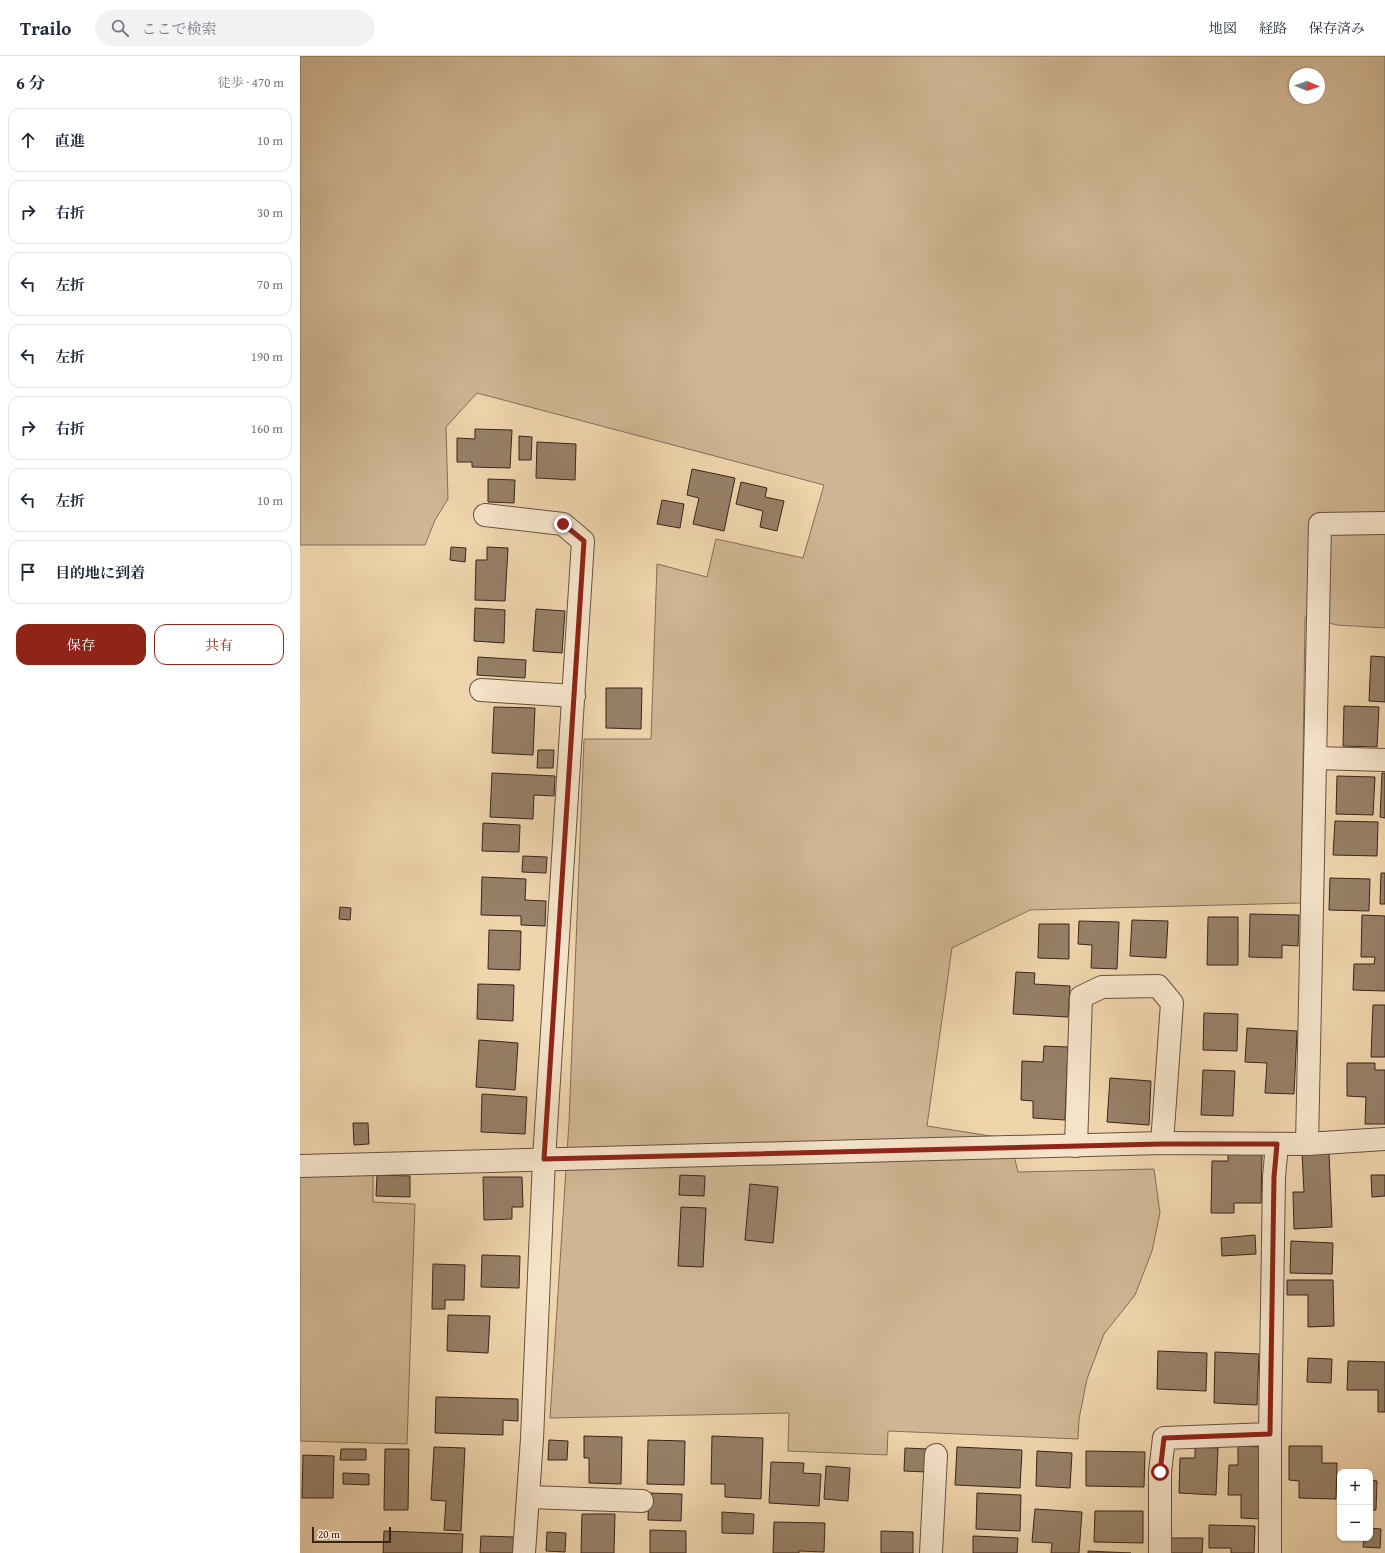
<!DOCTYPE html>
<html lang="ja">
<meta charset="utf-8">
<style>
:root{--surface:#fff;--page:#f2f2f3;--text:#1f2937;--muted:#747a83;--line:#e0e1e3;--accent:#8f2418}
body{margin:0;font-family:"Gentium Book Plus","Noto Serif JP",serif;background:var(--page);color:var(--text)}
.controls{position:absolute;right:12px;bottom:12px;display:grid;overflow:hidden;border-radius:8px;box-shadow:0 1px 3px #0004}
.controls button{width:36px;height:36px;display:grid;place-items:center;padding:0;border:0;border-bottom:1px solid var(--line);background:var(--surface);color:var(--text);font:20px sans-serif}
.compass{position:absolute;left:989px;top:12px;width:36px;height:36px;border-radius:50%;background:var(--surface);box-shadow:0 1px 3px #0004;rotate:92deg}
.scale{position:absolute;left:12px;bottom:10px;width:79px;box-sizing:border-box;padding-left:4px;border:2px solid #37251d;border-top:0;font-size:11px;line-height:14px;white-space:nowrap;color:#37251d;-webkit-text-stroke:3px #f5e3c9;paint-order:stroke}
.stop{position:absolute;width:12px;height:12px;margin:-9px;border:3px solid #8f2418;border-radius:50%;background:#fff}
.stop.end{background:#8f2418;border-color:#fff;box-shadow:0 1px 4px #0008}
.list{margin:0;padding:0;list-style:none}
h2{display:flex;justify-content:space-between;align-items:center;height:52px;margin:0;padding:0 16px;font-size:17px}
h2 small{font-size:13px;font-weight:400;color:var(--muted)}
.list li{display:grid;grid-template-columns:26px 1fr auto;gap:12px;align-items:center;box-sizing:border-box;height:64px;margin:0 8px 8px;padding:0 8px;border:1px solid var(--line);border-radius:12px}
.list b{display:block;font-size:15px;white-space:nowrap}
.list em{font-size:13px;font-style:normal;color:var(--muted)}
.actions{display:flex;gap:8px;padding:12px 16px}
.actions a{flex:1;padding:9px 0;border:1px solid var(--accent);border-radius:12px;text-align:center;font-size:14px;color:var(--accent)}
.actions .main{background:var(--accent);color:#fff}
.icon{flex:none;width:22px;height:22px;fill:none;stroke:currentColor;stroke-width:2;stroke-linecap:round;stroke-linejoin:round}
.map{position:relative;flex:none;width:1085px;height:1497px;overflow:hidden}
header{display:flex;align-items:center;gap:24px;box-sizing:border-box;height:56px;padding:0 20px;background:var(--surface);border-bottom:1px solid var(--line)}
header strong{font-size:19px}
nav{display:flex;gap:22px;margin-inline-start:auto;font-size:14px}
.search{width:280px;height:36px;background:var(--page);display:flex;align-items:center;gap:10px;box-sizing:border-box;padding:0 14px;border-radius:22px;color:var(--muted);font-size:15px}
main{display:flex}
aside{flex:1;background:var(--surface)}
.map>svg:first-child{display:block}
.green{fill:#d0b694;stroke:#846e58;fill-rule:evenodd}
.building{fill:#978067;stroke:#37251d}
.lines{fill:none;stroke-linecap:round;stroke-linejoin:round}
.minor-casing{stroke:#655141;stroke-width:24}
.minor{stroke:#f5e3c9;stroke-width:22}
.route{stroke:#8f2418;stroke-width:5}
</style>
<header>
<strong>Trailo</strong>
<div class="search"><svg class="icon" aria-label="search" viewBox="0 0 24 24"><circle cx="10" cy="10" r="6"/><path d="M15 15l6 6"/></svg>ここで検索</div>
<nav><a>地図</a><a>経路</a><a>保存済み</a></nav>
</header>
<main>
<aside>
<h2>6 分<small>徒歩 · 470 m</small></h2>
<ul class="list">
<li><svg class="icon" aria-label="ahead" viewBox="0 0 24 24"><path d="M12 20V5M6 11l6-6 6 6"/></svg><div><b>直進</b></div><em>10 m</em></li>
<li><svg class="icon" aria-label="right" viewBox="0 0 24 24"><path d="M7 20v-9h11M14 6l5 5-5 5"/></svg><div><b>右折</b></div><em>30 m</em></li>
<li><svg class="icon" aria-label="left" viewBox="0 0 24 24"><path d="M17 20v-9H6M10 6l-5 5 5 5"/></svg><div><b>左折</b></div><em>70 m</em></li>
<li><svg class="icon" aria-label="left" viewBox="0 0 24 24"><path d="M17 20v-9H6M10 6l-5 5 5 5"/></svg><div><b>左折</b></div><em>190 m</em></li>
<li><svg class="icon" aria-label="right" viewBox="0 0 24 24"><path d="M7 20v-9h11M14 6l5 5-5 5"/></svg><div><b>右折</b></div><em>160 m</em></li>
<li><svg class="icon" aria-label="left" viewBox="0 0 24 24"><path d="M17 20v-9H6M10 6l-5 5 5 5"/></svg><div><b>左折</b></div><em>10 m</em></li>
<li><svg class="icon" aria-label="arrive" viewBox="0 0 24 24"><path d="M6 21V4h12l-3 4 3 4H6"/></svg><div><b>目的地に到着</b></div></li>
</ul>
<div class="actions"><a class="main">保存</a><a>共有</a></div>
</aside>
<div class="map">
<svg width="1085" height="1497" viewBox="0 0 1085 1497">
<rect width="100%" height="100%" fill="#efd4ac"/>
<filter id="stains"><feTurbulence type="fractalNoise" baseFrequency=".005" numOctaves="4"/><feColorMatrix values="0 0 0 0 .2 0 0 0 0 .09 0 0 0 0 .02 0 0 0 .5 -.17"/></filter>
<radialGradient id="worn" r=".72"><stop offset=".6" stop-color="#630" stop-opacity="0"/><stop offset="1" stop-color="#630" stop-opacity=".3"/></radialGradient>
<g class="green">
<path d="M 0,0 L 1085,0 L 1085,572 L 1037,569 L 1005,561 L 1001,847 L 730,854 L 652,892 L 627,1070 L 710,1083 L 718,1116 L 854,1113 L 860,1157 L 852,1195 L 835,1239 L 804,1278 L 787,1323 L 779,1363 L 778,1383 L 588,1375 L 587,1399 L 488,1395 L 489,1357 L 250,1362 L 269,1066 L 284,683 L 351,683 L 357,508 L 407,521 L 416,483 L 503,502 L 524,429 L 177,337 L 146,371 L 148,443 L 135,464 L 125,489 L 0,489 ZM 995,18 L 1019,18 L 1019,42 L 995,42 Z"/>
<path d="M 73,1118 L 73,1146 L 115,1148 L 107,1388 L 0,1385 L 0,1119 Z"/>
</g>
<g class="building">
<path d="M 175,373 L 212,374 L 210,412 L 172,411 L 172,406 L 157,406 L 157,382 L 175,383 Z"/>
<path d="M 219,380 L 232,381 L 231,404 L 219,404 Z"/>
<path d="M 237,386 L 276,388 L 275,424 L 236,422 Z"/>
<path d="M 392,413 L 435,422 L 424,475 L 393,468 L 399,442 L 387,439 Z"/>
<path d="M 188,423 L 215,424 L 214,447 L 188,446 Z"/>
<path d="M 441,426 L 467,432 L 465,441 L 484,445 L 477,475 L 460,471 L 463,455 L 436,448 Z"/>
<path d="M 362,444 L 384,448 L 380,472 L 357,468 Z"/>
<path d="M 151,491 L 166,492 L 165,506 L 150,504 Z"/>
<path d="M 187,491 L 208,492 L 205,545 L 175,544 L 176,504 L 187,504 Z"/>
<path d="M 175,552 L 205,554 L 204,587 L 174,585 Z"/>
<path d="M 236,553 L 265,555 L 262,597 L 233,595 Z"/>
<path d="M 1071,600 L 1085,601 L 1085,646 L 1069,645 Z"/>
<path d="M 178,601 L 226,604 L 225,622 L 177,619 Z"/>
<path d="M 306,632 L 342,632 L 341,673 L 306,672 Z"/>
<path d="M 1044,650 L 1079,651 L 1077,691 L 1043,690 Z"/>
<path d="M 194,651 L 235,652 L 233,699 L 192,697 Z"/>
<path d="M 238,694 L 254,694 L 253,712 L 237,712 Z"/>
<path d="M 192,717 L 255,720 L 254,740 L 234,739 L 233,763 L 190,761 Z"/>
<path d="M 1082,717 L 1085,717 L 1085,762 L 1080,761 Z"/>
<path d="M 1037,720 L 1075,721 L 1073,759 L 1036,758 Z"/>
<path d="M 1035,765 L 1078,766 L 1077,800 L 1033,799 Z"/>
<path d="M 183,767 L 220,769 L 219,796 L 182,795 Z"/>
<path d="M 223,800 L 247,801 L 246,817 L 222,816 Z"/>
<path d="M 1081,817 L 1085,817 L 1085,848 L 1080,848 Z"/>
<path d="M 182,821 L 226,823 L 225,844 L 246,845 L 245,870 L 221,869 L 221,860 L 181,859 Z"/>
<path d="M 1030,822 L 1070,823 L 1069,855 L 1029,854 Z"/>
<path d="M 40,851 L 51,852 L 50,864 L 39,863 Z"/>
<path d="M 950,858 L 999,859 L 998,890 L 982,889 L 982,902 L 949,901 Z"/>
<path d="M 1062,859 L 1085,860 L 1085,935 L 1053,934 L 1054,908 L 1074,908 L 1075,901 L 1061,901 Z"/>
<path d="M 908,861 L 938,861 L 938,909 L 907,909 Z"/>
<path d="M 832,864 L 868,865 L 866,902 L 830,900 Z"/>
<path d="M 779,865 L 819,866 L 817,913 L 791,912 L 792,889 L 778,888 Z"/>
<path d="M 739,868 L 769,868 L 769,903 L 738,902 Z"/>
<path d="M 189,874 L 221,875 L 220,914 L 188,913 Z"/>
<path d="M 716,916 L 735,917 L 734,928 L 770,930 L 768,961 L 713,958 Z"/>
<path d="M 178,928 L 214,929 L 213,965 L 177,963 Z"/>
<path d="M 1073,949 L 1085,949 L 1085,1001 L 1071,1001 Z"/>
<path d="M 904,957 L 938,958 L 937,995 L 903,994 Z"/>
<path d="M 947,972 L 997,975 L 994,1038 L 965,1037 L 967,1007 L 945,1006 Z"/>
<path d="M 179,984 L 218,987 L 215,1034 L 176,1031 Z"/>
<path d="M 744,990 L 768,991 L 765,1064 L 733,1062 L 733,1045 L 721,1044 L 722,1005 L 743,1006 Z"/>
<path d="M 1047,1007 L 1075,1007 L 1075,1014 L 1085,1014 L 1085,1068 L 1065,1068 L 1066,1041 L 1047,1040 Z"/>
<path d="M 903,1014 L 935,1015 L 933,1060 L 901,1059 Z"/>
<path d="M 810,1022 L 851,1025 L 849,1069 L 807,1066 Z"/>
<path d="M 182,1038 L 227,1041 L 225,1078 L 181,1076 Z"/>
<path d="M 53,1067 L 68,1067 L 69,1088 L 54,1089 Z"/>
<path d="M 1029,1096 L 1032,1171 L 994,1173 L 993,1136 L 1004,1136 L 1002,1097 Z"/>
<path d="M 928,1097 L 962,1097 L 961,1147 L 934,1147 L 934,1157 L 911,1157 L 912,1105 L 928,1105 Z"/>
<path d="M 77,1119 L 110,1120 L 110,1141 L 76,1140 Z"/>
<path d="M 380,1119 L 405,1120 L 404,1140 L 379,1139 Z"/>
<path d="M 1071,1119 L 1085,1119 L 1085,1140 L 1072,1141 Z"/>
<path d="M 183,1121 L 222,1121 L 223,1151 L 212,1151 L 212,1163 L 184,1164 Z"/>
<path d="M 450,1128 L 478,1131 L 473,1187 L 445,1184 Z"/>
<path d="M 381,1151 L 406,1152 L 403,1211 L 378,1210 Z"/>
<path d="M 955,1179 L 956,1198 L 922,1200 L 921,1182 Z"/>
<path d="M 991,1185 L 1033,1187 L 1032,1218 L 990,1217 Z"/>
<path d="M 182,1199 L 220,1200 L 219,1232 L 181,1231 Z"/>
<path d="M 133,1208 L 165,1209 L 164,1244 L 145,1244 L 145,1253 L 132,1253 Z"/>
<path d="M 987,1224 L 1033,1224 L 1034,1270 L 1008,1271 L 1008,1239 L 987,1239 Z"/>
<path d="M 148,1259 L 190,1260 L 188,1297 L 147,1295 Z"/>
<path d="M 858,1295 L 907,1297 L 906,1335 L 857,1333 Z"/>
<path d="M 915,1296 L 959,1298 L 957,1349 L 914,1347 Z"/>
<path d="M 1008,1302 L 1032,1303 L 1031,1327 L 1007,1326 Z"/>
<path d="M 1048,1305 L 1085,1306 L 1085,1356 L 1078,1356 L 1078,1334 L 1047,1334 Z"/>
<path d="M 136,1341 L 218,1343 L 218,1365 L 203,1364 L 203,1379 L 135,1377 Z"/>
<path d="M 284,1380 L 322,1381 L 321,1428 L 289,1427 L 289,1402 L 284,1402 Z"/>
<path d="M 412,1380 L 463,1382 L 461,1443 L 425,1441 L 425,1428 L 411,1428 Z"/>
<path d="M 249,1384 L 268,1385 L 267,1404 L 248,1404 Z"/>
<path d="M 348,1384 L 385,1385 L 384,1429 L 347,1428 Z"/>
<path d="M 938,1390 L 963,1391 L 961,1463 L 941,1462 L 941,1439 L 928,1439 L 929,1409 L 938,1409 Z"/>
<path d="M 989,1390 L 1022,1390 L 1022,1407 L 1037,1407 L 1036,1443 L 999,1442 L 999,1425 L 989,1424 Z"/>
<path d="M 134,1391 L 165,1392 L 161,1475 L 144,1474 L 146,1445 L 131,1444 Z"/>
<path d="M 657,1391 L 722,1394 L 720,1432 L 655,1429 Z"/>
<path d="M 895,1391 L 918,1392 L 916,1439 L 879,1437 L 880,1402 L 895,1402 Z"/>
<path d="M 605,1392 L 628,1393 L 626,1416 L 604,1415 Z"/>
<path d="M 41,1393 L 66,1393 L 66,1404 L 40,1404 Z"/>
<path d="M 85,1393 L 109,1393 L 108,1454 L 84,1454 Z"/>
<path d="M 737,1395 L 772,1397 L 770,1432 L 736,1430 Z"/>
<path d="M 786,1395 L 845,1396 L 844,1431 L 786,1430 Z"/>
<path d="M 3,1399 L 34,1400 L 33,1442 L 2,1442 Z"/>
<path d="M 471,1406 L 504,1407 L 503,1417 L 521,1418 L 519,1450 L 469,1447 Z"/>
<path d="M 526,1410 L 550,1412 L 548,1445 L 524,1443 Z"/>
<path d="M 43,1417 L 69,1418 L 69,1429 L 43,1428 Z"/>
<path d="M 1070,1424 L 1077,1425 L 1076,1454 L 1070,1454 Z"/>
<path d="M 349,1437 L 382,1438 L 381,1465 L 348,1464 Z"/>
<path d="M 677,1437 L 721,1439 L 720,1475 L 676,1473 Z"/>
<path d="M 735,1453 L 782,1456 L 779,1497 L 751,1497 L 752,1487 L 732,1486 Z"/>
<path d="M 795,1455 L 843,1455 L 843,1487 L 794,1486 Z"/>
<path d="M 422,1456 L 454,1458 L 453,1478 L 422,1477 Z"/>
<path d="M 282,1458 L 315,1458 L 314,1497 L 281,1497 Z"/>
<path d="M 474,1466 L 525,1467 L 524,1496 L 499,1495 L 499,1497 L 473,1497 Z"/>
<path d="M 909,1469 L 955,1470 L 954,1497 L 931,1497 L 931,1492 L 909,1492 Z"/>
<path d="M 1070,1472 L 1081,1473 L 1080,1492 L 1063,1491 L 1064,1482 L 1070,1482 Z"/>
<path d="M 350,1474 L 386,1475 L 386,1497 L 350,1497 Z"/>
<path d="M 84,1475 L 163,1478 L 162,1497 L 83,1497 Z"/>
<path d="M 581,1475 L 613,1476 L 613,1497 L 581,1497 Z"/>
<path d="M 247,1476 L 266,1477 L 265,1496 L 246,1495 Z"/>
<path d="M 181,1480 L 214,1481 L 213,1497 L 180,1497 Z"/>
<path d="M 673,1480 L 718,1482 L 717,1497 L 673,1497 Z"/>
<path d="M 871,1482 L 903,1482 L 902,1497 L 870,1497 Z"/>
<path d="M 788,1495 L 831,1497 L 788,1497 Z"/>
</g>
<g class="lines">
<defs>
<g id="minor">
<path d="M 185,459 L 263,468 L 283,485 L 244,1103 L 232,1383 L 224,1497"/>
<path d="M 181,634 L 274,640"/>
<path d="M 1016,702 L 1085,704"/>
<path d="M 1007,1088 L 1020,468 L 1085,467"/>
<path d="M 776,1090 L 781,941 L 802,931 L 858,930 L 872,947 L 862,1087"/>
<path d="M 0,1110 L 862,1087 L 1007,1088 L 1085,1083"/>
<path d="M 228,1441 L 342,1445"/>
<path d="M 631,1497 L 636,1399"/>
<path d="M 860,1497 L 860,1416 L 864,1382 L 970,1378 L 974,1121 L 977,1088"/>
<path d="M 970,1497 L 970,1378"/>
</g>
</defs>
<use href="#minor" class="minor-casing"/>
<use href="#minor" class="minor"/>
</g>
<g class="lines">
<path class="route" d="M 263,468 L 284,485 L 244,1103 L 862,1088 L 977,1088 L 974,1121 L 970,1378 L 864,1382 L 860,1416"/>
</g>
<rect width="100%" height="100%" filter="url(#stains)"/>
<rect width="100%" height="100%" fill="url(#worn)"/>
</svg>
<div class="controls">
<button>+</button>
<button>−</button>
</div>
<svg class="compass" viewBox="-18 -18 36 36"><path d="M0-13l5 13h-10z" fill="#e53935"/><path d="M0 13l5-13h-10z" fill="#747a83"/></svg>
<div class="scale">20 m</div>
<div class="stop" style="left:860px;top:1416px"></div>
<div class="stop end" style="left:263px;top:468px"></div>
</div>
</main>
